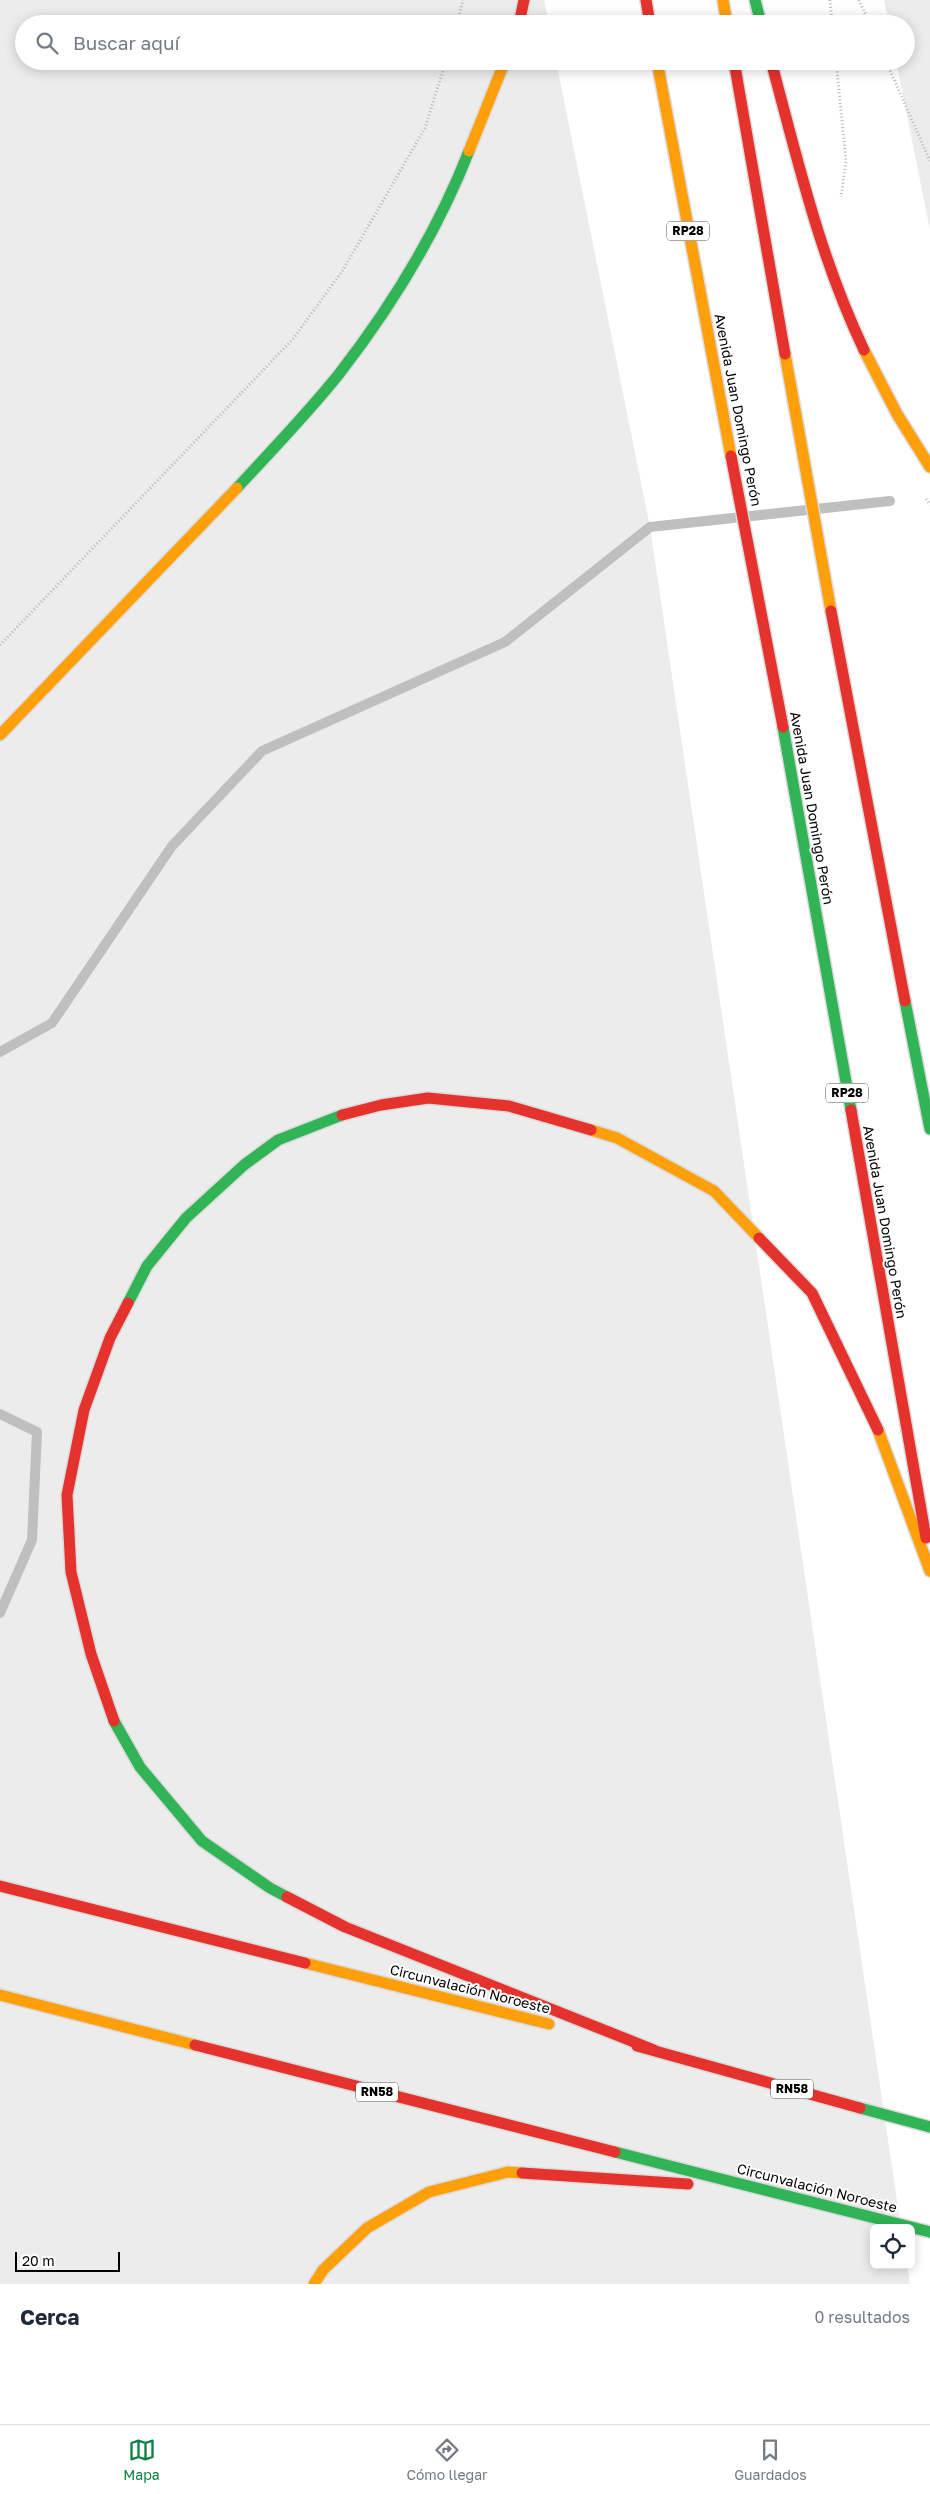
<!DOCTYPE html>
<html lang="es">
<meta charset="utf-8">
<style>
:root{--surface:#fff;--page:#f2f2f3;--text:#1f2937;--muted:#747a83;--line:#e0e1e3;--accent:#0b8043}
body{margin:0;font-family:"Golos Text",sans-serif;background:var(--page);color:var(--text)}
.controls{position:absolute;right:15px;bottom:15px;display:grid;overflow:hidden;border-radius:8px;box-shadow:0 2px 12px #0003}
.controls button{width:45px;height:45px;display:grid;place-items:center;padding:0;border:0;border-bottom:1px solid var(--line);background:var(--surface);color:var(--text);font:25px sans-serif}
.scale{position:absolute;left:15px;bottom:12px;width:105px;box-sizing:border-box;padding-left:5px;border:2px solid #000;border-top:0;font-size:14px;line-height:18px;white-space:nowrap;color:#000;-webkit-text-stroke:4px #fff;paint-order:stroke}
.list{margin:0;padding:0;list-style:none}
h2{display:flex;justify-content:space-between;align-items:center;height:65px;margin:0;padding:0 20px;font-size:21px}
h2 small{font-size:16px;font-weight:400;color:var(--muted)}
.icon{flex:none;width:28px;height:28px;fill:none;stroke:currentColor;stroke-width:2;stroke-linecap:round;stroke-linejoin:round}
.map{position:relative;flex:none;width:930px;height:2284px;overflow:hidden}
.search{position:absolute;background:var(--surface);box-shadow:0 2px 12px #0003;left:15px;right:15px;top:15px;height:55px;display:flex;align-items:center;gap:12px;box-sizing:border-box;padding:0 18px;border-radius:28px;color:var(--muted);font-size:19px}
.sheet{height:140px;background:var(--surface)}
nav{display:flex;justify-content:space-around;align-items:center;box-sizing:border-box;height:70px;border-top:1px solid var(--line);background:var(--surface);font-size:14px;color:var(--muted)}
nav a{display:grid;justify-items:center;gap:2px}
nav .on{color:var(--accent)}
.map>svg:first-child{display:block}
.green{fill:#ececec}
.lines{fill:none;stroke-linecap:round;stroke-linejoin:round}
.stream{stroke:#bfbfbf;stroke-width:10}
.fast-casing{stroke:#dbdbdb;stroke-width:14}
.slow-casing{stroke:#dbdbdb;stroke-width:14}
.jam-casing{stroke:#dbdbdb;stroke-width:14}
.path{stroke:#b9b9b9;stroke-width:3;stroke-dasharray:1 2.5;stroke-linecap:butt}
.fast{stroke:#30b455;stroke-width:11}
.slow{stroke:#ff9f0a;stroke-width:11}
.jam{stroke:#e5322d;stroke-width:11}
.labels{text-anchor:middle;stroke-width:4;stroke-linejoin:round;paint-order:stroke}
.shield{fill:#fff;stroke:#4c4c4c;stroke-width:1}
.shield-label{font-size:12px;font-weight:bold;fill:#000}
.street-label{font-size:14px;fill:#000;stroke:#fff}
</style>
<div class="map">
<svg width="930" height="2284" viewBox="0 0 930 2284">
<rect width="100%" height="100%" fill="#fff"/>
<g class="green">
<path d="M 0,0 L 544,0 L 549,24 L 24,24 L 24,61 L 556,61 L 650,527 L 901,2228 L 874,2228 L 874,2265 L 907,2265 L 910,2284 L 0,2284 Z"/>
<path d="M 884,0 L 930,0 L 930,230 L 896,61 L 906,61 L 906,24 L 889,24 Z"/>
</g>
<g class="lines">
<g class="stream">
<path d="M 0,1052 L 52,1023 L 172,846 L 262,751 L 505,642 L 650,527 L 890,501"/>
<path d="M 0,1414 L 37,1432 L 32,1540 L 0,1613"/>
</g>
<defs>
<g id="fast">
<path d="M 755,0 L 761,24"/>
<path d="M 237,488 C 271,451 307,414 339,374 C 391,307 438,230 469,151"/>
<path d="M 783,727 L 851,1110"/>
<path d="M 905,1001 L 930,1129"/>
<path d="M 128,1303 L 147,1266 L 186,1218 L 244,1165 L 278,1140 L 342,1115"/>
<path d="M 114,1721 L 140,1767 L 202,1841 L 270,1888 L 287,1897"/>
<path d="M 860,2108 L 930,2127"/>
<path d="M 615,2152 L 930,2232"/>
</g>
<g id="slow">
<path d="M 723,0 L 727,24"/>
<path d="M 657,61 L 731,456"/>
<path d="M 469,151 L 505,61"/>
<path d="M 864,350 L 897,414 L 930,467"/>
<path d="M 785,354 L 831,611"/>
<path d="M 0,735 L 237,488"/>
<path d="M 591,1130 L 617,1138 L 714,1191 L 759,1238"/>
<path d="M 878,1430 L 930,1571"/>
<path d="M 305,1963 L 549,2024"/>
<path d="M 0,1995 L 195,2045"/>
<path d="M 314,2284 L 323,2270 L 367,2228 L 429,2192 L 508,2172 L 522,2173"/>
</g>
<g id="jam">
<path d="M 646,0 L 650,24"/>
<path d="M 519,24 L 524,0"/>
<path d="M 734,61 L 785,354"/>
<path d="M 771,61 C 798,161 819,255 864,350"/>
<path d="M 731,456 L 783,727"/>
<path d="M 831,611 L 905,1001"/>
<path d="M 851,1110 L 926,1538"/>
<path d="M 342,1115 L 381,1105 L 428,1098 L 509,1106 L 591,1130"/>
<path d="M 759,1238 L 812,1293 L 878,1430"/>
<path d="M 114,1721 L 91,1654 L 71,1572 L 67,1495 L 84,1410 L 110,1338 L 128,1303"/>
<path d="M 0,1886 L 305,1963"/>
<path d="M 287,1897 L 345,1927 L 654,2050"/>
<path d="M 195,2045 L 615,2152"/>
<path d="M 637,2046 L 860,2108"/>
<path d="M 522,2173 L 688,2184"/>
</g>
</defs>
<use href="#fast" class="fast-casing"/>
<use href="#slow" class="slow-casing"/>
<use href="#jam" class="jam-casing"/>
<g class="path">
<path d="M 830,0 L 832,24"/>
<path d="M 859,0 L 870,24"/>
<path d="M 457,24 L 463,0"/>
<path d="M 836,61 L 846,161 L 841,197"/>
<path d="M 886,61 L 930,161"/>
<path d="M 926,499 L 930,505"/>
<path d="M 0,645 L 293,339 L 343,270 L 425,128 L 446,61"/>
</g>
<use href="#fast" class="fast"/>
<use href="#slow" class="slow"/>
<use href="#jam" class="jam"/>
</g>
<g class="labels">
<g class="shield">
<rect x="667" y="221.5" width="42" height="19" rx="4"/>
<rect x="826" y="1083.5" width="42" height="19" rx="4"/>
<rect x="771" y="2079.5" width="42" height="19" rx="4"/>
<rect x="356" y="2082.5" width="42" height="19" rx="4"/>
</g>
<g class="shield-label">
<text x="688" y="235">RP28</text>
<text x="847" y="1097">RP28</text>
<text x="792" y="2093">RN58</text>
<text x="377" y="2096">RN58</text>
</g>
<g class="street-label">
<text transform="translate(738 410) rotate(79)" y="5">Avenida Juan Domingo Perón</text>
<text transform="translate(812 808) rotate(80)" y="5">Avenida Juan Domingo Perón</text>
<text transform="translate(885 1222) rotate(80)" y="5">Avenida Juan Domingo Perón</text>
<text transform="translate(470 1989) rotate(14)" y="5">Circunvalación Noroeste</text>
<text transform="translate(817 2188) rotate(14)" y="5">Circunvalación Noroeste</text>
</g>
</g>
</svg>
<div class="controls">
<button><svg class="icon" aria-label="locate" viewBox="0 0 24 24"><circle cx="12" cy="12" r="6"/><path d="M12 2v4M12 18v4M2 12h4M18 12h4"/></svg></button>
</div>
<div class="scale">20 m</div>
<div class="search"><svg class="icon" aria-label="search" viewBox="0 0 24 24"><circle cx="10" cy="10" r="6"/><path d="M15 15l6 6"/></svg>Buscar aquí</div>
</div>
<section class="sheet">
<h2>Cerca<small>0 resultados</small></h2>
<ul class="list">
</ul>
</section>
<nav>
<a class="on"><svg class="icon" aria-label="map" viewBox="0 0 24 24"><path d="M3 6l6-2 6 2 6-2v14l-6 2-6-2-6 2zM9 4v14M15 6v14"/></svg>Mapa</a>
<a><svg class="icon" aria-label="directions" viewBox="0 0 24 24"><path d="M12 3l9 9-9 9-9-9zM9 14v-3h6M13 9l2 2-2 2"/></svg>Cómo llegar</a>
<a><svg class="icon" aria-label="saved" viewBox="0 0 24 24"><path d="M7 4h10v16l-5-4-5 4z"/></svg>Guardados</a>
</nav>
